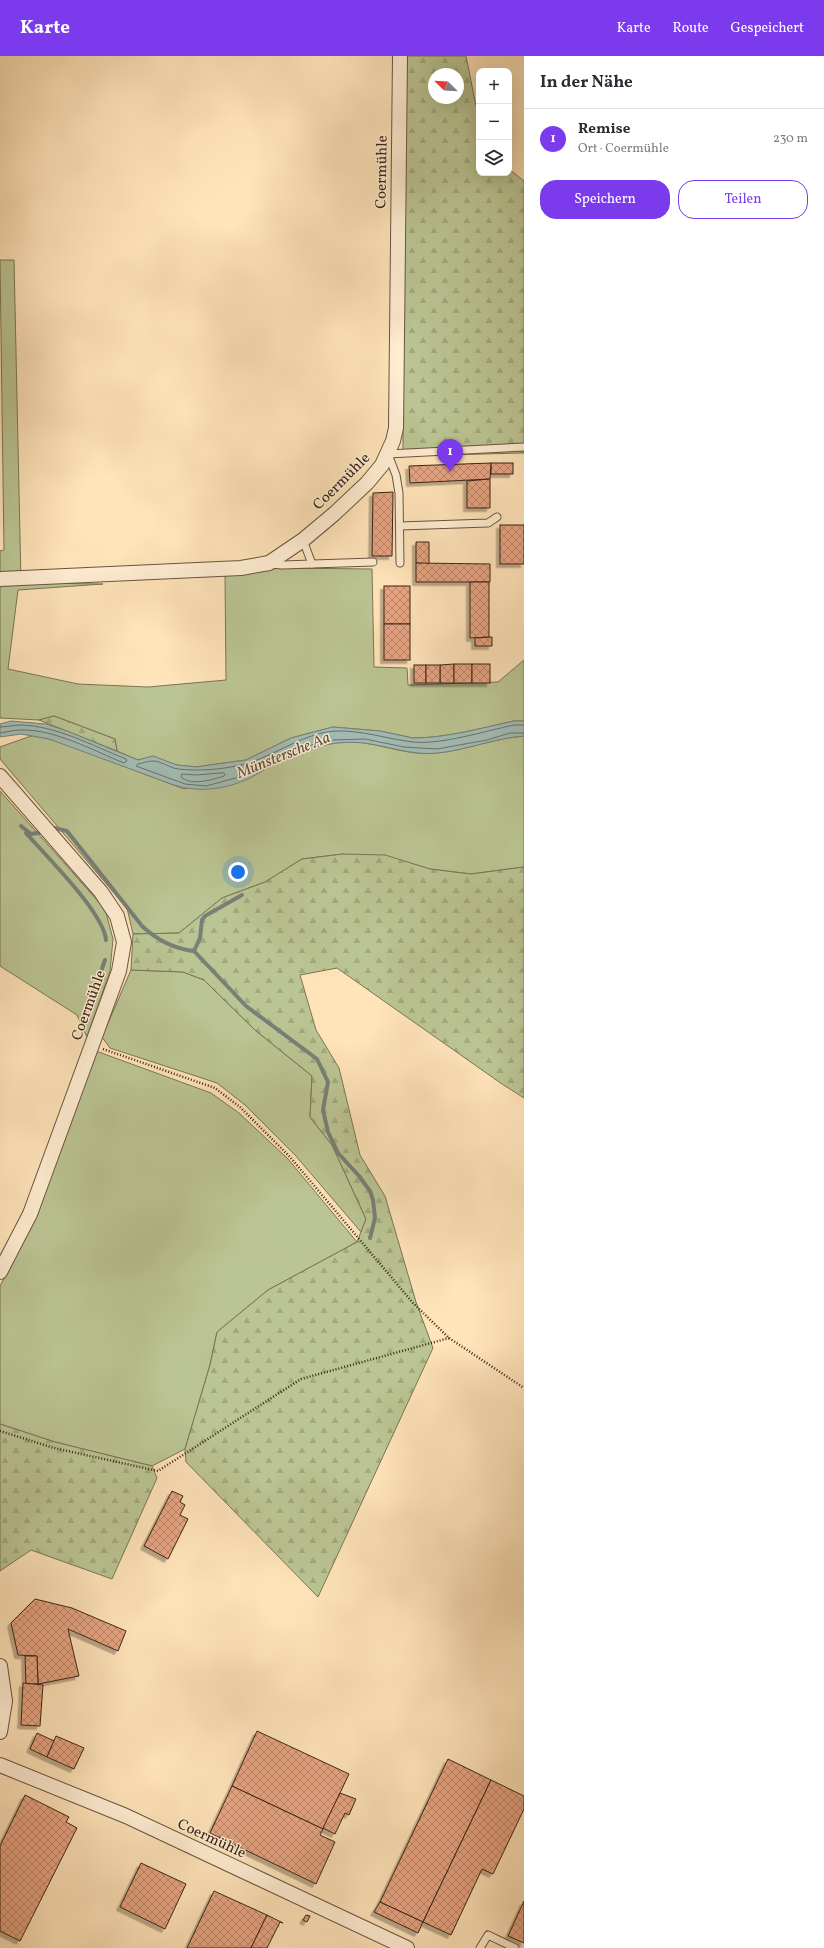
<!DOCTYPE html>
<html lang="de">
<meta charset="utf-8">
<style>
:root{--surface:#fff;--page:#f2f2f3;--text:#2b2b33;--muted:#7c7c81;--line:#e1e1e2;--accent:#7c3aed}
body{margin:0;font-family:Vollkorn,serif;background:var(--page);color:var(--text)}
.controls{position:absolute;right:12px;top:12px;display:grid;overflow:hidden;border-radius:8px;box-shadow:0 4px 16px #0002}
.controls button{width:36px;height:36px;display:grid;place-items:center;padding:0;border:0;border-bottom:1px solid var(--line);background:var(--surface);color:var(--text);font:20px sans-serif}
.compass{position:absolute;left:428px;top:12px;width:36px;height:36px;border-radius:50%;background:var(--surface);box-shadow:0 4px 16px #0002;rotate:294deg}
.you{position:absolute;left:238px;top:816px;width:14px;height:14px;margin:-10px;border:3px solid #fff;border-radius:50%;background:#1a73e8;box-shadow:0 0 0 6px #1a73e833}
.badge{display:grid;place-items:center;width:26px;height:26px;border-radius:50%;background:var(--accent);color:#fff;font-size:13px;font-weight:700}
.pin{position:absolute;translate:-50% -33px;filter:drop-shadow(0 1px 2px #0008)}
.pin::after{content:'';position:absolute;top:21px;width:14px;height:12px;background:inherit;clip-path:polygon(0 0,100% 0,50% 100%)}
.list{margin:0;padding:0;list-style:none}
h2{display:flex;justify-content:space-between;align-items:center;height:52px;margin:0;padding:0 16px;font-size:17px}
h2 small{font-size:13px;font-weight:400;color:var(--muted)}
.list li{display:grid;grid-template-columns:26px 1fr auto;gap:12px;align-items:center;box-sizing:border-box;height:60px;padding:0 16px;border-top:1px solid var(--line)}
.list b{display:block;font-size:15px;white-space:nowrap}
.list p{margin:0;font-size:13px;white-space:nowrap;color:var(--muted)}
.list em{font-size:13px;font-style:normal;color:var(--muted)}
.actions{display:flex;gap:8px;padding:12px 16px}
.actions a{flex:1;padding:9px 0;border:1px solid var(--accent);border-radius:16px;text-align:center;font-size:14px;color:var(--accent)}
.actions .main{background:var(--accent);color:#fff}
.icon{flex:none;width:22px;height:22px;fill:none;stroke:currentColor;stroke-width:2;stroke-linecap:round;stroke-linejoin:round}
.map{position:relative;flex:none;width:524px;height:1892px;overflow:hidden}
header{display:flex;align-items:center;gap:24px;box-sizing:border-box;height:56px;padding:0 20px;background:var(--accent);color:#fff}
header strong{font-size:19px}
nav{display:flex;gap:22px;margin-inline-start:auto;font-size:14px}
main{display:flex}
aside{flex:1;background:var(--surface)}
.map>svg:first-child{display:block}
.green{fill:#bbc593;stroke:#7a7555}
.forest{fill:url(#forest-firs);stroke:#7a7555;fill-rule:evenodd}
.water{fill:#a2bdb7;stroke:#788077}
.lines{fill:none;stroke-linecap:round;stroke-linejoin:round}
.shore{stroke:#6d7167;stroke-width:1}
.stream{stroke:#788077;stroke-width:4}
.building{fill:url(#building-cross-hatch);stroke:#382517;filter:url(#shadow)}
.service-casing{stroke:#6a5440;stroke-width:9}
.minor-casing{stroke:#6a5440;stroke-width:16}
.path{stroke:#382517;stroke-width:2.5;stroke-dasharray:1 2;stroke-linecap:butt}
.service{stroke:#ffedd2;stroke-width:7}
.minor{stroke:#ffedd2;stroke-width:14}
.labels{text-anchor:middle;stroke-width:3;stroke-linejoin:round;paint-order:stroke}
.street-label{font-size:15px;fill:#382517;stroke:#ffedd2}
.water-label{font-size:16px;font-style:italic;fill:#585347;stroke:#ffedd2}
</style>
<header>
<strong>Karte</strong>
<nav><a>Karte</a><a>Route</a><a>Gespeichert</a></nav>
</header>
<main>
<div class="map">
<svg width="524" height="1892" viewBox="0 0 524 1892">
<defs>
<pattern id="forest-firs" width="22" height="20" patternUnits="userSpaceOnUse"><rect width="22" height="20" fill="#bbc593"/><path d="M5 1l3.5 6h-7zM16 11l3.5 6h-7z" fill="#a2a97e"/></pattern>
<pattern id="building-cross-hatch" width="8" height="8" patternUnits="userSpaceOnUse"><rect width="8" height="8" fill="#e7a482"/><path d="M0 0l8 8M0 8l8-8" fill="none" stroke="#bc8569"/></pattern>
<filter id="shadow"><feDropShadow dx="-3.5" dy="3.5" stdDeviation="0" flood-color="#0004"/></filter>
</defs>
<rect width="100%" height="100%" fill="#ffe3b9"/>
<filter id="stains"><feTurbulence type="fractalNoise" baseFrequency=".005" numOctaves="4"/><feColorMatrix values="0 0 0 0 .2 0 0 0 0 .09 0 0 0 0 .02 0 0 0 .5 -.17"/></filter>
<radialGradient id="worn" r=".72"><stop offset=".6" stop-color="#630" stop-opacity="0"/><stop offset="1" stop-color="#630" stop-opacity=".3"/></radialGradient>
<g class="green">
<path d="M 0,204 L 14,204 L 21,527 L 103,528 L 18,534 L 8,613 L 78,628 L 148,631 L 226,624 L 225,520 L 275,512 L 372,513 L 374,611 L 407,612 L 408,629 L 498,626 L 524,604 L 524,665 L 514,665 C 481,672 447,682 413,682 L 380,675 L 333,671 L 291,682 L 246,704 L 196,711 L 177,709 L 153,701 L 138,704 L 117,695 L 115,683 L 54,660 L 39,664 L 0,662 L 0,495 L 4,494 Z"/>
<path d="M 34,679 L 64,687 L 184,733 L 280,704 C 306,692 336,683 365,687 C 389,691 413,700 437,697 C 467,694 495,682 524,680 L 524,811 L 471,818 L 430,813 L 413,808 L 343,798 L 302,803 L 265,826 L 222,842 L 179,877 L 133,878 L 127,852 L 0,703 L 0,691 Z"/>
<path d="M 0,735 L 105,853 L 113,883 L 110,915 L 87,981 L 77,959 L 0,910 Z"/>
<path d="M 131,914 L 183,916 L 204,924 L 255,974 L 312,1020 L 310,1061 L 332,1089 L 366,1163 L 361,1176 L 295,1099 L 245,1049 L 217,1027 L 110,992 L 102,981 Z"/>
<path d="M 96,995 L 211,1037 L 239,1057 L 288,1103 L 357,1186 L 268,1234 L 217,1276 L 210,1309 L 185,1393 L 152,1410 L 55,1386 L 0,1368 L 0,1230 L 37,1160 Z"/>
</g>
<g class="forest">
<path d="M 404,0 L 466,0 L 479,65 L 479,117 L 509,117 L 509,113 L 524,125 L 524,397 L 403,400 ZM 434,18 L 458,18 L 458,42 L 434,42 Z"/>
<path d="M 54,660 L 115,683 L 117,695 L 39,664 Z"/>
<path d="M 343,798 L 385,799 L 430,813 L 471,818 L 524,811 L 524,1042 L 502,1028 L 337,912 L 300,919 L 316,974 L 339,1012 L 360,1099 L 385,1140 L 416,1246 L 433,1292 L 318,1541 L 186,1406 L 185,1393 L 210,1309 L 217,1276 L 268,1234 L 357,1186 L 366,1163 L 332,1089 L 310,1061 L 312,1020 L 255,974 L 204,924 L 183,916 L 131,914 L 133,878 L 179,877 L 222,842 L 265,826 L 302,803 Z"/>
<path d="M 0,1368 L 55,1386 L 152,1410 L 157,1422 L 112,1523 L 31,1494 L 0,1515 Z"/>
</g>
<path class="water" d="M 11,665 L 46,668 L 67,675 L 138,704 L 153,700 L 177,709 L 196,711 L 246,704 L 291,682 L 333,671 L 380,675 L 413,682 C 447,682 481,672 514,665 L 524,665 L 524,680 C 495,682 467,694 438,697 C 413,700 388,690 364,687 C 340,684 317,690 295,697 C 279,703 265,714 250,722 C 225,734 197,737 171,728 L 49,683 L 21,678 L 0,681 L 0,668 Z"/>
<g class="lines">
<g class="shore">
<path d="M 524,669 L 514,669 C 485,675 441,689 413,686 C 387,683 362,674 335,675 C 299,678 270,704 236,710 C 217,714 197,715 178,713 C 170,712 161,705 153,705 C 148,705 143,707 138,708 L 136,710 L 185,728 L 206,730 L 247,719 L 292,694 L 332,684 L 365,683 L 404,691 L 437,693 L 487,684 L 510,677 L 524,677"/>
<path d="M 0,671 C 7,671 14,669 21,669 C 57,670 93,690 126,703 L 127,705 L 124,707 C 94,695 55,673 21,674 C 14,674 7,676 0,677"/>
<path d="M 223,717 L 225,718 L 224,720 C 212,724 191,730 181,721 L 182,718 L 196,719 Z"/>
</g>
<g class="stream">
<path d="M 21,770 L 31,778 L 45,776"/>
<path d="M 51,773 L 54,772 L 67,775 L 142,870 C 157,884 174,893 194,895 L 246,950 L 317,1003 L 328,1026 L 323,1054 L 328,1076 L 338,1097 L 359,1120 L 370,1135 L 373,1144 L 375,1162 L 370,1182"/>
<path d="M 26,777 C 46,800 104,857 106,884"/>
<path d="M 194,895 L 200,882 L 202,864 L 205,860 L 242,839"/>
<path d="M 89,950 L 105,904"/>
</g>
</g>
<g class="building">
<rect x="491" y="407" width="22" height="11"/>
<path d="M 491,407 L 490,423 L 410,427 L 409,410 Z"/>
<path d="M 490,423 L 490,452 L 467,452 L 467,425 Z"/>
<path d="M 393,436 L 392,500 L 372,500 L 373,437 Z"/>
<rect x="500" y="469" width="24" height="39"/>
<path d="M 416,486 L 429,486 L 429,508 L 416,507 Z"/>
<path d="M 416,507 L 490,508 L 490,526 L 416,526 Z"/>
<path d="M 470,526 L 489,526 L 489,581 L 470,582 Z"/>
<rect x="384" y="530" width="26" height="38"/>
<rect x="384" y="568" width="26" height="36"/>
<path d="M 492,581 L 492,590 L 475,590 L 475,582 Z"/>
<path d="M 454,608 L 454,627 L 440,627 L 440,609 Z"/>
<rect x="454" y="608" width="18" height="19"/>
<rect x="472" y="608" width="18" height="19"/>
<rect x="414" y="609" width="12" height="18"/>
<rect x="426" y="609" width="14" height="18"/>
<path d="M 172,1435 L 183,1440 L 180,1446 L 185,1449 L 180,1459 L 188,1463 L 168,1503 L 144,1490 Z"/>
<path d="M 35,1543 L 72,1552 L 126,1575 L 118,1595 L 68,1573 L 79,1620 L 38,1628 L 37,1600 L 18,1599 L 11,1567 Z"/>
<path d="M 25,1600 L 37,1600 L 38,1628 L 26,1628 Z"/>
<path d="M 23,1627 L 43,1629 L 40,1670 L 21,1669 Z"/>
<path d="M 257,1675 L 349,1718 L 323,1773 L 232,1730 Z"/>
<path d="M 37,1677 L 54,1685 L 47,1701 L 30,1693 Z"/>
<path d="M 56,1680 L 84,1692 L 74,1713 L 47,1701 Z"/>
<path d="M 448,1703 L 491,1724 L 423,1866 L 380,1846 Z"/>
<path d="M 491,1724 L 524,1740 L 524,1753 L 493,1818 L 482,1813 L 451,1879 L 423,1866 Z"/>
<path d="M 232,1730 L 323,1773 L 320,1779 L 335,1786 L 316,1828 L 210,1777 Z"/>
<path d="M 340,1737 L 356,1743 L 349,1759 L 345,1757 L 335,1778 L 323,1772 Z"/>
<path d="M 25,1739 L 69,1761 L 66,1766 L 77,1772 L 20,1885 L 0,1875 L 0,1790 Z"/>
<path d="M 141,1807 L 186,1828 L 165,1873 L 120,1851 Z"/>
<path d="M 214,1835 L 267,1859 L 251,1892 L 187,1892 Z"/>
<path d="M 524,1845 L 524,1887 L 508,1880 Z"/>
<path d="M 380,1846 L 423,1866 L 418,1877 L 374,1856 Z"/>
<path d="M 267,1859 L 283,1867 L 280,1866 L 267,1892 L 251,1892 Z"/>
<path d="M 306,1859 L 310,1860 L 307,1866 L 303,1864 Z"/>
</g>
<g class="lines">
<defs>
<g id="service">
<path d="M 400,470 L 488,467 L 497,461"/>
<path d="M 303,484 L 312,508"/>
<path d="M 400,507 L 399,437 L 396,419 L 388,398 L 524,391"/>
<path d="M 271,508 L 282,509 L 373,506"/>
<path d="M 480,1892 L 488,1879 L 515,1892"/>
</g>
<g id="minor">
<path d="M 0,523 L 241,512 L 269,507 L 303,484 L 334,458 L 367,427 L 382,409 L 393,385 L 396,372 L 400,0"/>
<path d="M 0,720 L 101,836 L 117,860 L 124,886 L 119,915 L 30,1158 L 0,1216"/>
<path d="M 0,1610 L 5,1645 L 0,1676"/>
<path d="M 0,1709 L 126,1760 L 407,1892"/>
</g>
</defs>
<use href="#service" class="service-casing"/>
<use href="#minor" class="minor-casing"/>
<g class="path">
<path d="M 103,993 L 215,1032 L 240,1051 L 290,1101 L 413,1247 L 449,1282 L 524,1332"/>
<path d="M 0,1375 L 54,1392 L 158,1415 L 301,1323 L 449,1282"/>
</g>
<use href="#service" class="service"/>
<use href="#minor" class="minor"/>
</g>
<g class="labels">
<g class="street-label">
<text transform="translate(381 116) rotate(-89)" y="5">Coermühle</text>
<text transform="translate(341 425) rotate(-45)" y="5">Coermühle</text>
<text transform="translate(88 949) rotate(-70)" y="5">Coermühle</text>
<text transform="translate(212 1782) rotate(25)" y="5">Coermühle</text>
</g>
<g class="water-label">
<text transform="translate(283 698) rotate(-22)" y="6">Münstersche Aa</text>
</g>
</g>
<rect width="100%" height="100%" filter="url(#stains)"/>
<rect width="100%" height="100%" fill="url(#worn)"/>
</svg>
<div class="controls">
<button>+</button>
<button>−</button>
<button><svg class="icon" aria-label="layers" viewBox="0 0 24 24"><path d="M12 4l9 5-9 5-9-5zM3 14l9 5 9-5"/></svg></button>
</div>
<svg class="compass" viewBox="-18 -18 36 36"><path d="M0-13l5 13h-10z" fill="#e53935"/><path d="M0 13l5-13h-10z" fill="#7c7c81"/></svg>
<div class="you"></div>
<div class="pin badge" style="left:450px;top:416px">1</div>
</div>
<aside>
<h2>In der Nähe<small></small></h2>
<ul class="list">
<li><span class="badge">1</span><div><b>Remise</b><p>Ort · Coermühle</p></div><em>230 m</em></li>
</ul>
<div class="actions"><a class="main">Speichern</a><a>Teilen</a></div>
</aside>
</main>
